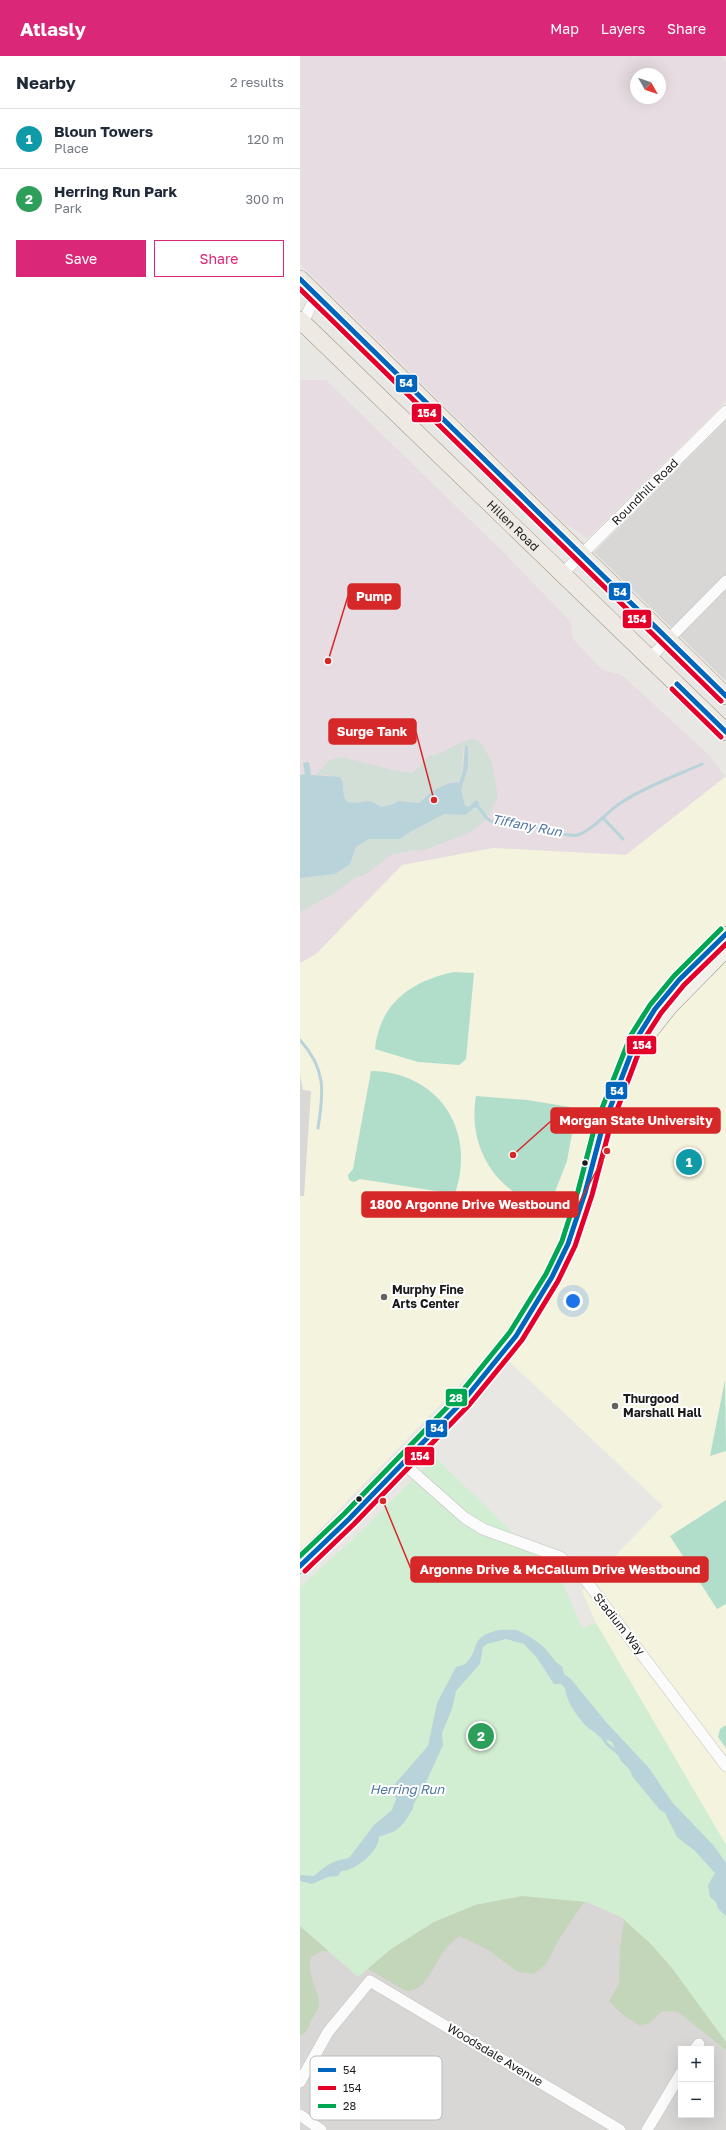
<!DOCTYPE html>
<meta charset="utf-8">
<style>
:root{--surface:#fff;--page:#f2f2f3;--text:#1f2937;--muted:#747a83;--line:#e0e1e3;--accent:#db2777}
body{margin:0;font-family:"Golos Text",sans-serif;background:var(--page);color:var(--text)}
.controls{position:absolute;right:12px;bottom:12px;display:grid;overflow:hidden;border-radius:0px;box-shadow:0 4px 16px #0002}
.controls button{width:36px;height:36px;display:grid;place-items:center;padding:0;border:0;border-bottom:1px solid var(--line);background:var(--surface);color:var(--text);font:20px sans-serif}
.compass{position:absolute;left:330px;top:12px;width:36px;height:36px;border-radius:50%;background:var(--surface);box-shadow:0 4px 16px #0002;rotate:130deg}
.you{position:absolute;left:273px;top:1245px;width:14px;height:14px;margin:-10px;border:3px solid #fff;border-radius:50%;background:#1a73e8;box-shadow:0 0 0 6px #1a73e833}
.badge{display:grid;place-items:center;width:26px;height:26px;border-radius:50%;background:var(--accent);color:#fff;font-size:13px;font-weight:700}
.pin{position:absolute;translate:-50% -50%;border:2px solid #fff;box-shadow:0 1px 4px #0006}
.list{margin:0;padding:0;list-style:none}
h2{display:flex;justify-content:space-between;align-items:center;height:52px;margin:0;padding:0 16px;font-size:17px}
h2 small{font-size:13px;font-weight:400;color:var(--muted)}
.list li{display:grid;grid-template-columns:26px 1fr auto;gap:12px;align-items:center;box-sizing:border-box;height:60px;padding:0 16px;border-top:1px solid var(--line)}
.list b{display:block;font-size:15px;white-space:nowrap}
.list p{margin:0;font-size:13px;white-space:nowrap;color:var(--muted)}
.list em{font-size:13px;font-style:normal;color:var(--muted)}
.actions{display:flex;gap:8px;padding:12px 16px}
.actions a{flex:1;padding:9px 0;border:1px solid var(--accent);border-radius:0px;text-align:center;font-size:14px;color:var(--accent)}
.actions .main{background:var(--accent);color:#fff}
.map{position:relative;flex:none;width:426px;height:2074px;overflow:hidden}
header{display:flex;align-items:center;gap:24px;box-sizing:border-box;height:56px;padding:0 20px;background:var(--accent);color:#fff}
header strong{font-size:19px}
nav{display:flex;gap:22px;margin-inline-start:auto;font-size:14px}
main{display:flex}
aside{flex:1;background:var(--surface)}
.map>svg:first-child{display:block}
.residential{fill:#d8d7d5;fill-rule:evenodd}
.industrial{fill:#e6dce1;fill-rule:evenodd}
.education{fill:#f3f3de}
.forest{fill:#c4d6ba}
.wetland{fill:#d2dfd7}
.park{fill:#d2eed2}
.pitch{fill:#b1ddcb}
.parking{fill:#d9d8d7}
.water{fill:#b9d3da}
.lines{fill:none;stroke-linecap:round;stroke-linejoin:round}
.stream{stroke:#b9d3da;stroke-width:3}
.minor-casing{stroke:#c2c1bf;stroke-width:12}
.secondary-casing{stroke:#8f907d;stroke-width:16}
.primary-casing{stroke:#9d9482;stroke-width:18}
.minor{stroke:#fcfbfb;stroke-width:11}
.secondary{stroke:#f1f0e9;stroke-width:15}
.primary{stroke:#eeeae3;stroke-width:17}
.bus-1-casing{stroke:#fff;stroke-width:8}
.bus-2-casing{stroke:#fff;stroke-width:8}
.bus-3-casing{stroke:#fff;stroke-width:8}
.bus-1{stroke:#0065bd;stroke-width:5}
.bus-2{stroke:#e4002b;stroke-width:5}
.bus-3{stroke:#00a651;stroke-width:5}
.bus-dot{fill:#1b1b1b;stroke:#fff;stroke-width:1.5}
.poi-dot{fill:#636261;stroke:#fff;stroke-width:1.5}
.labels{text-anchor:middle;stroke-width:4;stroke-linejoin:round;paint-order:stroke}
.street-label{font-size:12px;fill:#1b1b1b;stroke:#fff}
.poi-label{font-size:12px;font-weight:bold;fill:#1b1b1b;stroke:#fff;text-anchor:start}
.water-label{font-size:13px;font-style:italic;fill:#5077a1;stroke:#fff}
.key{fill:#fff;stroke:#bbb;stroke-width:1}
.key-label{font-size:11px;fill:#1b1b1b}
.leader{fill:none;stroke:#d62828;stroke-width:1.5}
.callout-dot{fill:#d62828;stroke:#fff;stroke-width:1.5}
.callout{fill:#d62828;stroke:#d62828;stroke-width:1.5}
.callout-label{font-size:13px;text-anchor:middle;font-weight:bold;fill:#fff}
.line-badge{stroke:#fff;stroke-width:1.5}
.badge-label{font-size:11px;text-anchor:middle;font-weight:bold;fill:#fff}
</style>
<header>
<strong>Atlasly</strong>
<nav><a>Map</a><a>Layers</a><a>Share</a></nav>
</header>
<main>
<aside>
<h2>Nearby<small>2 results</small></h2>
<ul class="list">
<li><span class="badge" style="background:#0f9aa8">1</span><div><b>Bloun Towers</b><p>Place</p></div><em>120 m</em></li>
<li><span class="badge" style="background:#2e9e5b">2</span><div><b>Herring Run Park</b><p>Park</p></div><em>300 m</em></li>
</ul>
<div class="actions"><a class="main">Save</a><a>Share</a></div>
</aside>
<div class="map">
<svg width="426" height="2074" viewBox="0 0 426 2074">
<rect width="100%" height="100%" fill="#e9e7e3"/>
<g class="residential">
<path d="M 426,364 L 426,625 L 294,496 Z"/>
<path d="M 258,1842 L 287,1846 L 321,1860 L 351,1888 L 426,1986 L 426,2074 L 0,2074 L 0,1870 L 72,1909 ZM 381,1993 L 411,1993 L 411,2059 L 381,2059 Z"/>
</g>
<g class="industrial">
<path d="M 0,0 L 420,0 L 426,5 L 426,345 L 287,483 L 272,471 L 266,469 L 0,208 ZM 336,18 L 360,18 L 360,42 L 336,42 Z"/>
<path d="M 0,324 L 26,324 L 201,494 L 270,565 L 273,583 L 302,614 L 322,619 L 410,700 L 425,721 L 326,799 L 193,792 L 0,907 Z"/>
</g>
<path class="education" d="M 425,721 L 426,721 L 426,1789 L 296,1567 L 282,1535 L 363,1450 L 195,1292 L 0,1494 L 0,907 L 15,899 L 102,809 L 193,792 L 326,799 Z"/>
<path class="forest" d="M 188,1634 L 205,1644 L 231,1638 L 242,1639 L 251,1643 L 276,1668 L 282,1683 L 305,1704 L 308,1713 L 307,1723 L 316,1742 L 343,1766 L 358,1791 L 385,1815 L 392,1818 L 400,1830 L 406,1844 L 420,1858 L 426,1869 L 426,1994 L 378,1956 L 362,1955 L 350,1967 L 340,1970 L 322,1958 L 309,1945 L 319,1928 L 320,1891 L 324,1865 L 311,1832 L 306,1830 L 295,1833 L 291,1836 L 261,1880 L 246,1908 L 234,1918 L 218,1916 L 188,1894 L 159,1880 C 153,1885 147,1891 142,1898 C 133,1911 125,1936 106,1935 L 38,1896 L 22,1895 L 11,1901 C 6,1921 19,1932 19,1948 C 18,1954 14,1960 11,1965 C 8,1972 7,1977 0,1980 L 0,1844 C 7,1841 15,1837 23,1835 C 34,1832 49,1836 59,1829 C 68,1822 71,1811 80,1803 C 86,1797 94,1796 102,1793 C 124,1786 114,1764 113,1748 L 123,1733 L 143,1689 L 159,1676 L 177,1647 L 179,1637 Z"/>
<path class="wetland" d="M 173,683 L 179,685 L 191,704 L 198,740 L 190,757 L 182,768 L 167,778 L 127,793 L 92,798 L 65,819 L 56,821 L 36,836 L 0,856 L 0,822 L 35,818 L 50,808 L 56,791 L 69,783 L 100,783 L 110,776 L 144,758 L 165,759 L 169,755 L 171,748 L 169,751 L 165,750 L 161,734 L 168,710 L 168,691 L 163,692 L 162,725 L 159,727 L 152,725 L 143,729 L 134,737 L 123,741 L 120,747 L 104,745 L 81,751 L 71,745 L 53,747 L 47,746 L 42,734 L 43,725 L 29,719 L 16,719 L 30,704 L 42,701 L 93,714 L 113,717 L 129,700 C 146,698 156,685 173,683 Z"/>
<path class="park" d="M 135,1401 L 262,1525 L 282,1572 L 296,1567 L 426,1789 L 426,1986 L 372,1912 L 351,1888 L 321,1861 L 287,1846 L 222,1840 L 175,1849 L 134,1866 L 91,1893 L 58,1921 L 0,1870 L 0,1531 L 63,1474 Z"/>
<g class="pitch">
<path d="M 154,916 L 174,917 L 166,1003 L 159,1009 L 118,1006 L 75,993 C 80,947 111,925 154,916 Z"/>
<path d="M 71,1015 C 139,1016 177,1075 155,1138 L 60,1123 L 54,1126 L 49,1124 L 48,1119 L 53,1113 Z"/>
<path d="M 176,1040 L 227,1044 L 270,1051 L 275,1061 L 267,1105 L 249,1151 C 197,1140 167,1092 176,1040 Z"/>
<path d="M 425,1324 L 426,1395 L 410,1400 Z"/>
<path d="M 426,1444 L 426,1548 L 417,1553 L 370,1480 Z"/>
<path d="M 426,1669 L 426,1692 L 418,1681 L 420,1673 Z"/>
</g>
<path class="parking" d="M 0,1019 L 3,1034 L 11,1035 L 4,1140 L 0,1140 Z"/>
<g class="water">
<path d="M 165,689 L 168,691 L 168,711 L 161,734 L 165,750 L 169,751 L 176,744 L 180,747 L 165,759 L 144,758 L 110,776 L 100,783 L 69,783 L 56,791 L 50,808 L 35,818 L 0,822 L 0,719 L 5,718 L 3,707 L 9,706 L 11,719 L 40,721 C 46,728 40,736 47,746 L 53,747 L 71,745 L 81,751 L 94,748 L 98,745 L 120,747 C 125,739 150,723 159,727 L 163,715 Z"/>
<path d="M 217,1574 C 229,1580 240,1586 249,1597 C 254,1603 255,1607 262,1610 L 264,1618 L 271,1623 L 306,1666 L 349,1712 L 372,1746 L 414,1790 L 426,1807 L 426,1860 L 418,1853 L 416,1846 L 410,1841 L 408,1829 L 415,1817 L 395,1795 L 377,1781 L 365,1757 L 360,1754 L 332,1720 L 330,1714 L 321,1705 L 312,1686 L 298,1680 C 295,1675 290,1674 286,1670 C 277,1660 266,1645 265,1632 L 261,1628 L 254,1628 L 237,1602 L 224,1588 L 206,1583 L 187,1588 L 183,1591 L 180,1608 L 156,1635 L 152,1653 L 142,1677 L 143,1689 L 123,1733 L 114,1747 L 113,1753 L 103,1768 L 95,1775 L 79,1781 C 79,1796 55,1815 41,1815 L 38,1820 L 28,1821 L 12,1828 L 0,1825 L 0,1819 L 14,1820 C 25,1810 33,1804 49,1802 L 74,1769 L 92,1754 L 96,1743 L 92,1733 L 94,1729 L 128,1690 L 137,1647 L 156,1611 C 159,1610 165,1609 167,1606 C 178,1596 171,1582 192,1576 C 199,1573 209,1574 217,1574 Z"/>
</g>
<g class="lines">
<g class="stream">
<path d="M 175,749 C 183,752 184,765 194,766 C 205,767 216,767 228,769 C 239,771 267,782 278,779 C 295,773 307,755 322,746 C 347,730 375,720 402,708"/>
<path d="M 303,762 L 323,783"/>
<path d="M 0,984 C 26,1013 24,1035 18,1072"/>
<path d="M 301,1679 L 307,1688 L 319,1698"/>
</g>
<defs>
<g id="minor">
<path d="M 1,271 L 16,239"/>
<path d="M 263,517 L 426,355"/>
<path d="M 350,602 L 426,525"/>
<path d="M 104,1408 L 165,1462 L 183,1473 L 260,1501 L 284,1522 L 426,1710"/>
<path d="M 395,1993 L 399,1988"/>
<path d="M 0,2026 L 28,1976 L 70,1925 L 320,2074"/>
<path d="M 0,2059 L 21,2074"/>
<path d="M 347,2074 L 381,2017"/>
</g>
<g id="secondary">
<path d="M 351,975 L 370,951 L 426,894"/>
<path d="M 0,1510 L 49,1463 L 164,1344 L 216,1280 L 252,1221 L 268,1188 L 285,1137 L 302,1073 L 337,982 L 355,953 L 379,924 L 426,878"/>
</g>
<g id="primary">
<path d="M 0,223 L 426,640"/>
<path id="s1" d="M 0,264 L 426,676"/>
</g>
</defs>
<use href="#minor" class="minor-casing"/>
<use href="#secondary" class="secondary-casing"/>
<use href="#primary" class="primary-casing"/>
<use href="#minor" class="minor"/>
<use href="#secondary" class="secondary"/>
<use href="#primary" class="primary"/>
<defs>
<g id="bus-1">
<path d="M 0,223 L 426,640"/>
<path d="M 377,628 L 426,676"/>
<path d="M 0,1510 L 49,1463 L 164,1344 L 216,1280 L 252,1221 L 268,1188 L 285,1137 L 302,1073 L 337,982 L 355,953 L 379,924 L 426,878"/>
</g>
<g id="bus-2">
<path d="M 0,233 L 421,645"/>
<path d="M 372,633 L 421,681"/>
<path d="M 5,1515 L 54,1468 L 169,1349 L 222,1284 L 258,1225 L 275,1190 L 292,1139 L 309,1075 L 343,985 L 361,957 L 384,929 L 426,888"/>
</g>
<path id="bus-3" d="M 0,1500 L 44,1458 L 159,1339 L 210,1276 L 246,1218 L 262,1185 L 278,1135 L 295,1070 L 331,979 L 350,949 L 374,920 L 421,873"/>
</defs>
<use href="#bus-1" class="bus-1-casing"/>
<use href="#bus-2" class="bus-2-casing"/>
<use href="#bus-3" class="bus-3-casing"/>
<use href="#bus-1" class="bus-1"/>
<use href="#bus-2" class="bus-2"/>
<use href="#bus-3" class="bus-3"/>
</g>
<g class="bus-dot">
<circle cx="285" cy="1107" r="3.5"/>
<circle cx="59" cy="1443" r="3.5"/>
</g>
<g class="poi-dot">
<circle cx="84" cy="1241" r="4"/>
<circle cx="315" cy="1350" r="4"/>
</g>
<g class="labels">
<g class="street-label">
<text transform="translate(345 436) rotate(-45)" y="4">Roundhill Road</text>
<text dy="4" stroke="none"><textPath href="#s1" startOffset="296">Hillen Road</textPath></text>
<text transform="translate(319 1568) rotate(52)" y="4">Stadium Way</text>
<text transform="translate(195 1999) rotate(31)" y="4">Woodsdale Avenue</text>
</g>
<g class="poi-label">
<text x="92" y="1238">Murphy Fine<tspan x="92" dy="14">Arts Center</tspan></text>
<text x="323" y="1347">Thurgood<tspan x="323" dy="14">Marshall Hall</tspan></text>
</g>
<g class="water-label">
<text transform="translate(227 769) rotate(11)" y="5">Tiffany Run</text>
<text x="107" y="1738">Herring Run</text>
</g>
</g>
<rect x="10" y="2000" width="132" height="64" rx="6" class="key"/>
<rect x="18" y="2012" width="18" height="4" fill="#0065bd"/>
<rect x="18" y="2030" width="18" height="4" fill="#e4002b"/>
<rect x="18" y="2048" width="18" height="4" fill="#00a651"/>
<g class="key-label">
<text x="43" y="2018">54</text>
<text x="43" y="2036">154</text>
<text x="43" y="2054">28</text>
</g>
<path class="leader" d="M28 605L48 540M134 744L116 676M213 1099L251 1065M307 1095L278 1149M83 1445L111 1513"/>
<g class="callout-dot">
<circle cx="28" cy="605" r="4"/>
<circle cx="134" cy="744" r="4"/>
<circle cx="213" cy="1099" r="4"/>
<circle cx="307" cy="1095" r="4"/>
<circle cx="83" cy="1445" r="4"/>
</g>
<g class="callout">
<rect x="48" y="528" width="52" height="25" rx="4"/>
<rect x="29" y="663" width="87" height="25" rx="4"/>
<rect x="251" y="1052" width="169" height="25" rx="4"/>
<rect x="62" y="1136" width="216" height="25" rx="4"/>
<rect x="111" y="1501" width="297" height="25" rx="4"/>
</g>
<g class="callout-label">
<text x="74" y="545">Pump</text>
<text x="72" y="680">Surge Tank</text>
<text x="336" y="1069">Morgan State University</text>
<text x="170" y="1153">1800 Argonne Drive Westbound</text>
<text x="260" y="1518">Argonne Drive &amp; McCallum Drive Westbound</text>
</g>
<g class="line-badge">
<rect x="95" y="318" width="23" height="19" rx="4" fill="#0065bd"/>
<rect x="111" y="347" width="31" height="20" rx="4" fill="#e4002b"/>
<rect x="308" y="526" width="23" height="19" rx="4" fill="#0065bd"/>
<rect x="322" y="553" width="30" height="20" rx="4" fill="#e4002b"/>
<rect x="326" y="979" width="31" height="20" rx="4" fill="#e4002b"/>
<rect x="305" y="1025" width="23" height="19" rx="4" fill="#0065bd"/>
<rect x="145" y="1332" width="23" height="19" rx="4" fill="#00a651"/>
<rect x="125" y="1363" width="23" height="19" rx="4" fill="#0065bd"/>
<rect x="104" y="1390" width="31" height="20" rx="4" fill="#e4002b"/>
</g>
<g class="badge-label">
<text x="106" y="331">54</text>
<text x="127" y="361">154</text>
<text x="320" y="540">54</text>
<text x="337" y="567">154</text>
<text x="342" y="993">154</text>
<text x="317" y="1039">54</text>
<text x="156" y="1346">28</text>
<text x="137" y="1376">54</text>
<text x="120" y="1404">154</text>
</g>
</svg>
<div class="controls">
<button>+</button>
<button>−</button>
</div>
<svg class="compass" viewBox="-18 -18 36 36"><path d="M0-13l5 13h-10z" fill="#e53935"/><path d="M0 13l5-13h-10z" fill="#747a83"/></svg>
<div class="you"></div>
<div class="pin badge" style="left:389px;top:1106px;background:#0f9aa8">1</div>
<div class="pin badge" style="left:181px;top:1680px;background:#2e9e5b">2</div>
</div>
</main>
